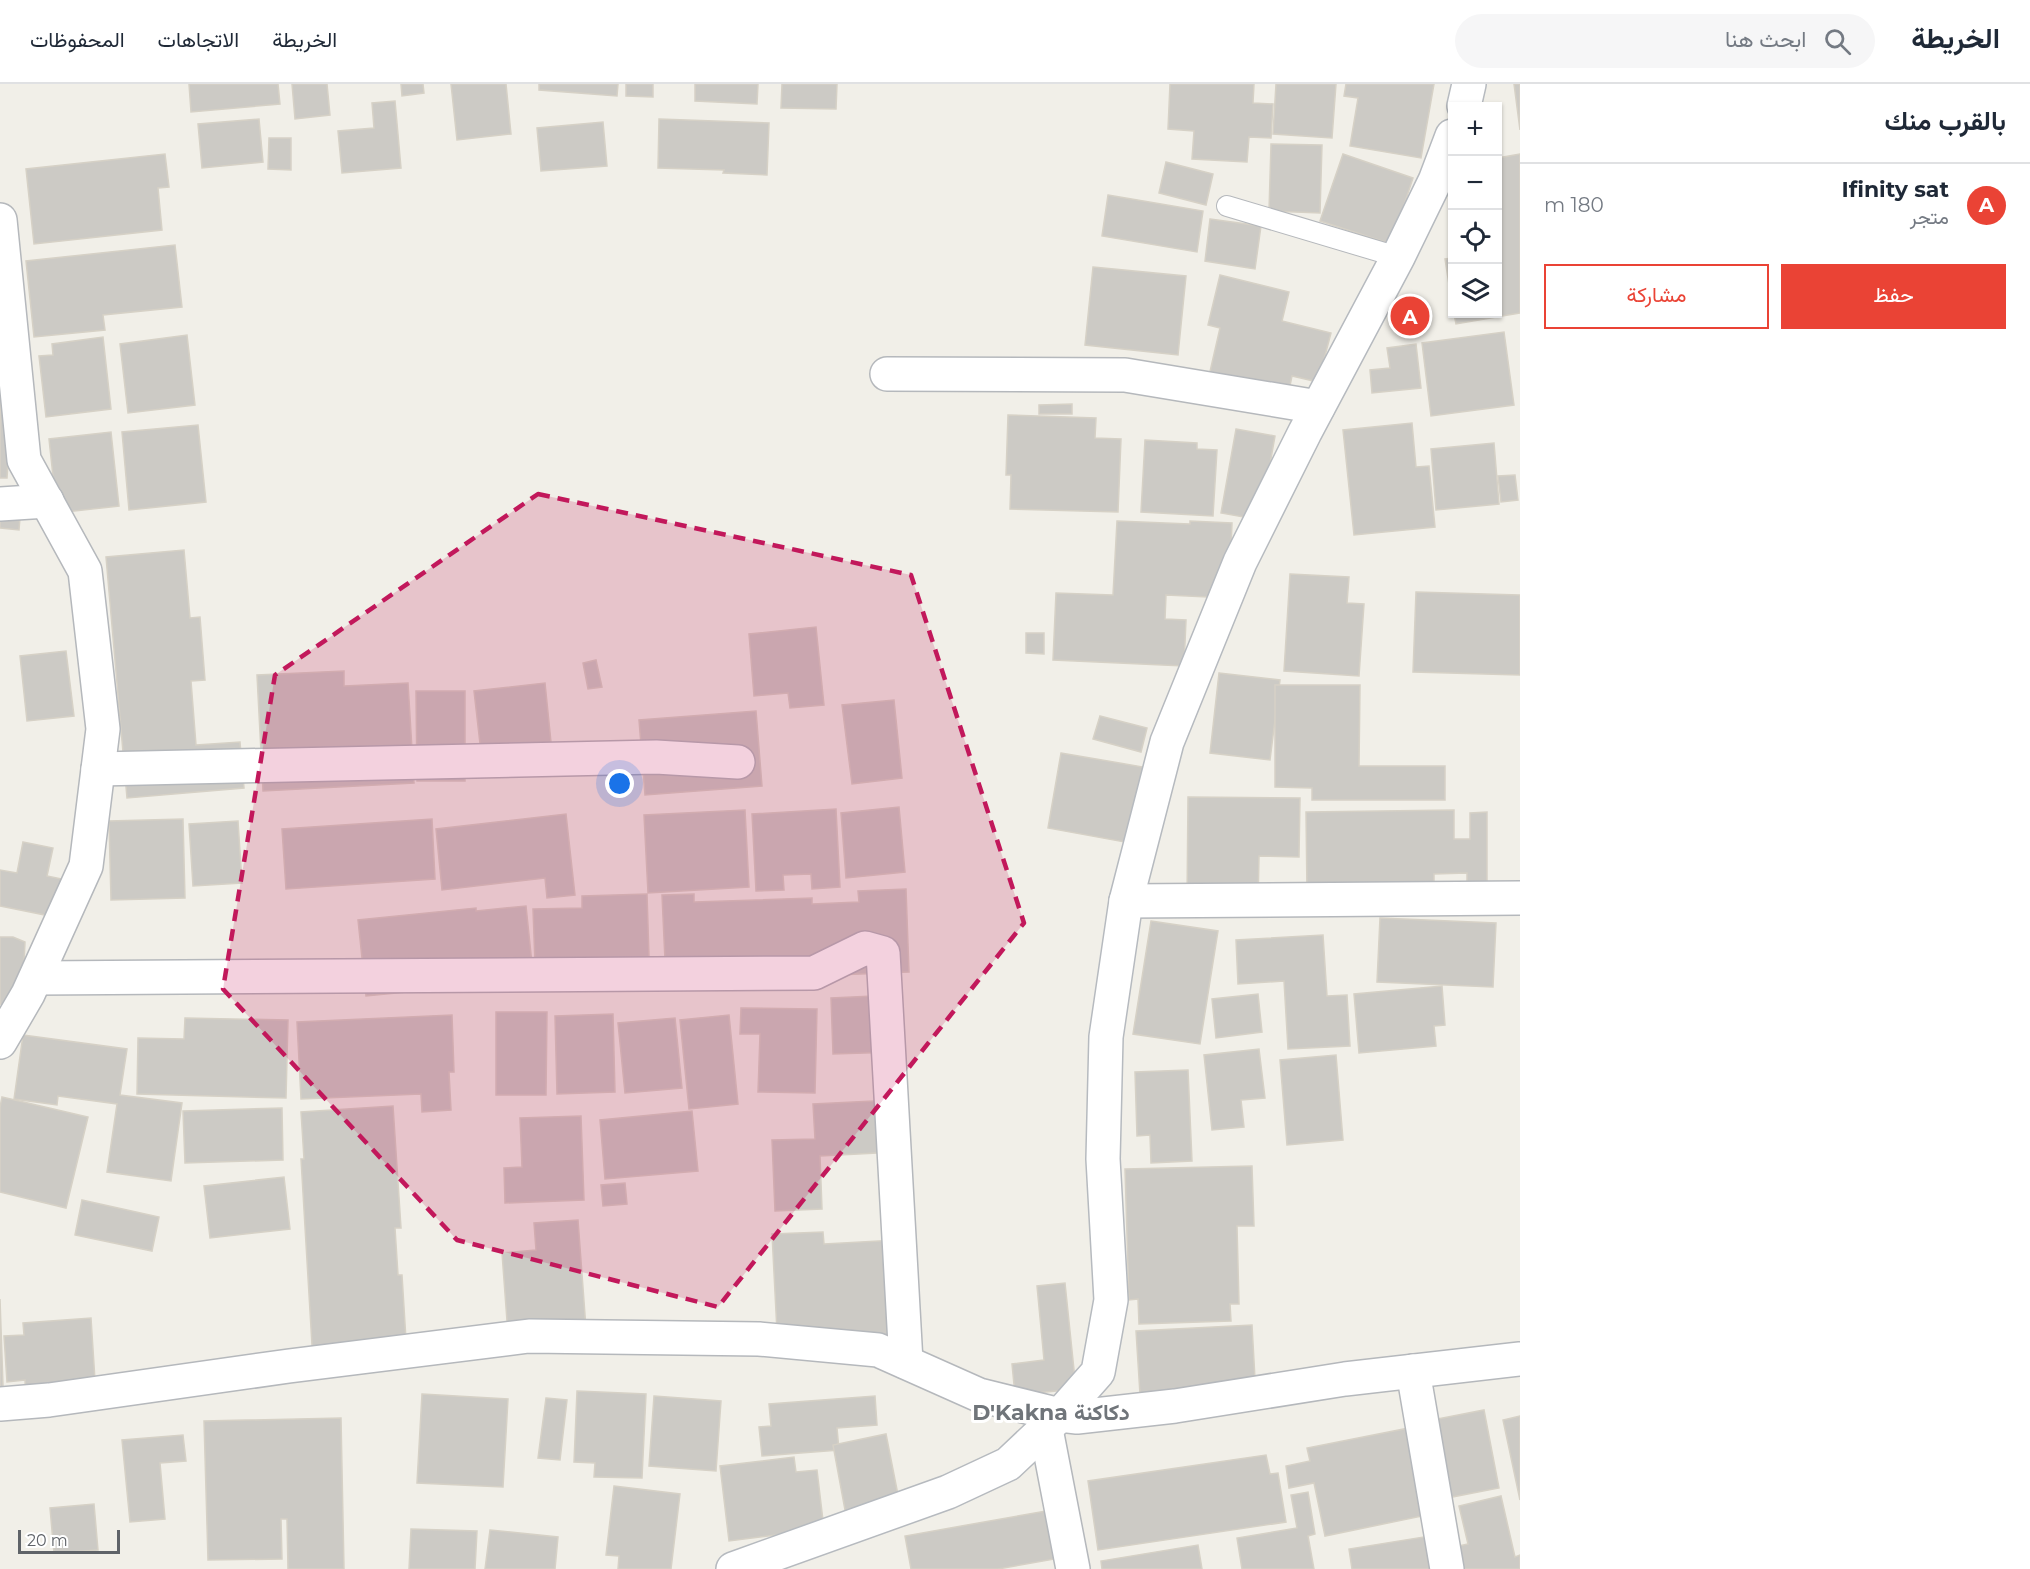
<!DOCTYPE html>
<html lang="ar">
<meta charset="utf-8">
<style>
:root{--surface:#fff;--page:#f6f6f7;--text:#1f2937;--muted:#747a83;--line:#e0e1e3;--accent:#ea4335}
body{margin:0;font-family:Montserrat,Vazirmatn,sans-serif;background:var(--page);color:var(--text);direction:rtl}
.controls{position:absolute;right:18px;top:18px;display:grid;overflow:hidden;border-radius:0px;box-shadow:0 2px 4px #0004}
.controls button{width:54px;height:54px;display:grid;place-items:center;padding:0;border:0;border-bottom:2px solid var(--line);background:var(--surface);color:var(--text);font:30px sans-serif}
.scale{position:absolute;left:18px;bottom:15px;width:102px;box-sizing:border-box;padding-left:6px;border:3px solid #5f6368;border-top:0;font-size:16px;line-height:21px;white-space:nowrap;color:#5f6368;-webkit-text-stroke:4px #fff;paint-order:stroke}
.you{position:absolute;left:620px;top:700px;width:21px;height:21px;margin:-15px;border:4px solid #fff;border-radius:50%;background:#1a73e8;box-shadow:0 0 0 9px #1a73e833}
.badge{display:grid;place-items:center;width:39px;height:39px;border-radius:50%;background:var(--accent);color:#fff;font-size:20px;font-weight:700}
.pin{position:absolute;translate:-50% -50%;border:3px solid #fff;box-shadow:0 2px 6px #0006}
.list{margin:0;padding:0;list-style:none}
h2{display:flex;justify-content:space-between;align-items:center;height:78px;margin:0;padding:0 24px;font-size:26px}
h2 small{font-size:20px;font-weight:400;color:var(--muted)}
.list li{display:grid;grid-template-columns:39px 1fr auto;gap:18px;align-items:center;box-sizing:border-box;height:84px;padding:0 24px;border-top:2px solid var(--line)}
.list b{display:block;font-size:22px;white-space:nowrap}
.list p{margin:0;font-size:20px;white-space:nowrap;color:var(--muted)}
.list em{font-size:20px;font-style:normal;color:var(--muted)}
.actions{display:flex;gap:12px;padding:18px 24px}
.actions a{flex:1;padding:14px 0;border:2px solid var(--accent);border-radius:0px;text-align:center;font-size:21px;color:var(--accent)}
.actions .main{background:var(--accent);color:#fff}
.icon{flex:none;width:33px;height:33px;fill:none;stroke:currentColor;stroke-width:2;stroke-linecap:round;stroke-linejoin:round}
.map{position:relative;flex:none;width:1520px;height:1485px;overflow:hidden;direction:ltr}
header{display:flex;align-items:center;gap:36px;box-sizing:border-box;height:84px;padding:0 30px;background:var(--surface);border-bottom:2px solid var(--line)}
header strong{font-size:28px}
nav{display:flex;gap:33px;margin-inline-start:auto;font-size:21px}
.search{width:420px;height:54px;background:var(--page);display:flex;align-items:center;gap:15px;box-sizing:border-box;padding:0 21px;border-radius:33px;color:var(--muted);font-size:22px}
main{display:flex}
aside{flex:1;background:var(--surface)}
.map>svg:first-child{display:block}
.building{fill:#cccac5;stroke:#d6d1c6;stroke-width:1.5}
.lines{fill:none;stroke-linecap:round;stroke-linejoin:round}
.lane-casing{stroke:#b5b8bc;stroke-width:22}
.street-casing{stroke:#b5b8bc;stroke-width:36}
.secondary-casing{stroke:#b6babf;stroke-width:36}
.lane{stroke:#fff;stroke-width:20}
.street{stroke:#fff;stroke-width:33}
.secondary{stroke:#fff;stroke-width:33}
.marked{fill:#c2185b;fill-opacity:0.2;stroke:#c2185b;stroke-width:4.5;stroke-dasharray:12 8;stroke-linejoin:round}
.labels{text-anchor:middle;stroke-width:6;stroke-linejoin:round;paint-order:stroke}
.quarter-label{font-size:22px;font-weight:bold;fill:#70757a;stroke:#fff}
</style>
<header>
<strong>الخريطة</strong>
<div class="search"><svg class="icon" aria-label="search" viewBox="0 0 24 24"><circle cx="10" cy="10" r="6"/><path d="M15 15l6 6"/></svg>ابحث هنا</div>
<nav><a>الخريطة</a><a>الاتجاهات</a><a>المحفوظات</a></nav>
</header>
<main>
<aside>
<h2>بالقرب منك<small></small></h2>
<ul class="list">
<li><span class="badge">A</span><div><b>Ifinity sat</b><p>متجر</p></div><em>180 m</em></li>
</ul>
<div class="actions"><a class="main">حفظ</a><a>مشاركة</a></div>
</aside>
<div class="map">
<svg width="1520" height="1485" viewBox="0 0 1520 1485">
<rect width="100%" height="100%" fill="#f1efe8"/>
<g class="building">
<path d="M 189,0 L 278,0 L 280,20 L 191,28 Z"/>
<path d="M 292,0 L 327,0 L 330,31 L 295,35 Z"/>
<path d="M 401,0 L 423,0 L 424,9 L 402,12 Z"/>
<path d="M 451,0 L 506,0 L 511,50 L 457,56 Z"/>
<path d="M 539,0 L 618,0 L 617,12 L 539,6 Z"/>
<path d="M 626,0 L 653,0 L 653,13 L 626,12 Z"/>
<path d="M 695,0 L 758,0 L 757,20 L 695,17 Z"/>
<path d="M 782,0 L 837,0 L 836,25 L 781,24 Z"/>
<path d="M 1170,0 L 1254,0 L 1253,19 L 1273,20 L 1271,54 L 1249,53 L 1247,78 L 1192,75 L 1194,47 L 1168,45 Z"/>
<path d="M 1276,0 L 1336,0 L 1332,54 L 1273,50 Z"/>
<path d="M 1346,0 L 1434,0 L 1421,74 L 1350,62 L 1358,14 L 1344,12 Z"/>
<path d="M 1514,0 L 1520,0 L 1520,46 Z"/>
<path d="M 395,17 L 401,84 L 342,89 L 338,47 L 374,44 L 372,19 Z"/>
<path d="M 259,35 L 263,78 L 202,84 L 198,40 Z"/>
<path d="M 659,35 L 769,39 L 767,91 L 723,89 L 724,86 L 658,84 Z"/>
<path d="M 603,38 L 607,82 L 541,87 L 537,44 Z"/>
<path d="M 269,54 L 291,54 L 291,86 L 268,85 Z"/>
<path d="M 1271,60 L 1322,61 L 1320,129 L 1269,127 Z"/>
<path d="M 165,70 L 169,103 L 158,104 L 162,146 L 34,160 L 26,85 Z"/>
<path d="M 1343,70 L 1413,94 L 1391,160 L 1320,137 Z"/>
<path d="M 1520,70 L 1520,229 L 1456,240 L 1454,230 L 1498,230 L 1498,167 L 1501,166 L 1498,145 L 1498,74 Z"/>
<path d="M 1166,78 L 1213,90 L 1206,121 L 1159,109 Z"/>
<path d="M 1108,111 L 1203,127 L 1197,168 L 1102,152 Z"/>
<path d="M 1210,135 L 1261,142 L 1255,185 L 1205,177 Z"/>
<path d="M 175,161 L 182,223 L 103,231 L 105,246 L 34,253 L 26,177 Z"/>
<path d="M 1452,174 L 1452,220 L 1445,175 Z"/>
<path d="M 1093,183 L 1186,192 L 1178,271 L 1085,261 Z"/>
<path d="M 1220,191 L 1289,208 L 1282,237 L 1331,249 L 1318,298 L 1292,292 L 1288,311 L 1209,292 L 1220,244 L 1208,241 Z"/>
<path d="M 1504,248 L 1514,321 L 1431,332 L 1422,259 Z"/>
<path d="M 187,251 L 195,321 L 128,329 L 120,260 Z"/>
<path d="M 103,253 L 111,325 L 46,333 L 39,272 L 53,271 L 52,260 Z"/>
<path d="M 1416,260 L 1421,304 L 1372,309 L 1370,286 L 1390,284 L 1387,264 Z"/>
<path d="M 0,299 L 13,300 L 7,394 L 0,394 Z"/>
<path d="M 1072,320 L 1072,330 L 1039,330 L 1039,321 Z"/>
<path d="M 1008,331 L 1096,334 L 1095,354 L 1121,355 L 1118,428 L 1010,425 L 1011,391 L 1006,391 Z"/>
<path d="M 1412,339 L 1416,383 L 1429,382 L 1435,443 L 1354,451 L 1343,346 Z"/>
<path d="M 198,341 L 206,418 L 129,426 L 122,348 Z"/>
<path d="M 1236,345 L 1275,352 L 1260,436 L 1221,429 Z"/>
<path d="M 111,348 L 119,422 L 57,429 L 49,355 Z"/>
<path d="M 1145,356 L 1197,359 L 1197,365 L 1217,366 L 1213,432 L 1141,428 Z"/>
<path d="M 1494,359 L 1499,420 L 1436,426 L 1431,365 Z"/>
<path d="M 1515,391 L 1518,416 L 1501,418 L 1498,392 Z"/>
<path d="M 0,408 L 22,409 L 19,446 L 0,444 Z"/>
<path d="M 1117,437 L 1190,440 L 1190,437 L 1232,439 L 1229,514 L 1166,511 L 1165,535 L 1186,536 L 1184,582 L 1053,576 L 1056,509 L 1113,511 Z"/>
<path d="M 184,466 L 190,534 L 200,533 L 205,596 L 191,597 L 196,661 L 240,658 L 244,704 L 127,714 L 106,473 Z"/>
<path d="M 1290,490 L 1349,493 L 1347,519 L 1364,520 L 1359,592 L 1284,587 Z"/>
<path d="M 1416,508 L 1520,511 L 1520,591 L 1413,588 Z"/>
<path d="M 816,543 L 824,621 L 790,624 L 788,609 L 754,612 L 749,550 Z"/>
<path d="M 1026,549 L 1044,549 L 1044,570 L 1026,569 Z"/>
<path d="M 66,567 L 74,632 L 27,637 L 20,572 Z"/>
<path d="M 596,576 L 602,603 L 588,605 L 583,579 Z"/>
<path d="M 344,587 L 344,602 L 408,599 L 414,699 L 263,707 L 257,591 Z"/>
<path d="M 1219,589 L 1280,596 L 1270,676 L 1210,669 Z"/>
<path d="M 545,599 L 553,678 L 483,686 L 474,607 Z"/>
<path d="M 1275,601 L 1360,601 L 1359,682 L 1445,682 L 1445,716 L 1312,716 L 1312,704 L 1275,703 Z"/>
<path d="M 416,607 L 465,607 L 465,697 L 417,697 Z"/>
<path d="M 894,616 L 902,694 L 852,700 L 842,621 Z"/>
<path d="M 756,627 L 762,702 L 645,711 L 639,636 Z"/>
<path d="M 1100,632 L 1147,644 L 1141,668 L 1093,655 Z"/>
<path d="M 1061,669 L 1143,683 L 1130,759 L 1048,744 Z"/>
<path d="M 1188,713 L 1300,714 L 1299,773 L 1259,772 L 1258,819 L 1187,819 Z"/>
<path d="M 899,723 L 905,788 L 846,794 L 841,729 Z"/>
<path d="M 836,725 L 840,803 L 812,805 L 811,790 L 783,791 L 784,806 L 756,807 L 752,730 Z"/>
<path d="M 745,726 L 749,803 L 648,809 L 644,731 Z"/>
<path d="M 1454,726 L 1454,755 L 1470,755 L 1470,729 L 1487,728 L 1487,803 L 1467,803 L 1467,789 L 1434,790 L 1434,808 L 1307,809 L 1306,728 Z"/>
<path d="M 566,730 L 575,811 L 547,814 L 545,794 L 442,806 L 436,745 Z"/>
<path d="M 183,735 L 185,814 L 111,816 L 109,737 Z"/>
<path d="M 432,735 L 435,795 L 286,805 L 282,745 Z"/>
<path d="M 238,737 L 242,799 L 193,802 L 189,740 Z"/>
<path d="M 23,758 L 53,764 L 47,792 L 62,795 L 55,833 L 0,822 L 0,786 L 17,789 Z"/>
<path d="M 906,805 L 909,888 L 666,898 L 662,811 L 694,810 L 694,818 L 812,814 L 812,820 L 859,818 L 858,807 Z"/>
<path d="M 647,810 L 650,904 L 536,907 L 533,825 L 582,824 L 582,812 Z"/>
<path d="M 526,822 L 534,899 L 479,901 L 366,912 L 358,836 L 476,824 L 476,827 Z"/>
<path d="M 1380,834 L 1496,839 L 1493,903 L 1377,898 Z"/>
<path d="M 1151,837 L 1218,847 L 1200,960 L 1133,950 Z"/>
<path d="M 1323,851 L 1327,912 L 1347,911 L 1350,962 L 1288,965 L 1284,897 L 1238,900 L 1236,856 Z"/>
<path d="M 0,853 L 13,853 L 25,858 L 24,878 L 6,922 L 0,920 Z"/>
<path d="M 1442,902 L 1445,941 L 1434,942 L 1436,962 L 1359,969 L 1354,910 Z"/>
<path d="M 1258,910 L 1262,948 L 1216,954 L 1212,915 Z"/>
<path d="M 895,911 L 897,968 L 833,970 L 831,914 Z"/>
<path d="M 741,924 L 817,925 L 815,1009 L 758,1008 L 760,950 L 740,950 Z"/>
<path d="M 496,928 L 547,928 L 546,1011 L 496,1011 Z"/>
<path d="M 613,930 L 615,1008 L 557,1010 L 555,932 Z"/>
<path d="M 452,931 L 454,988 L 449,988 L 451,1026 L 422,1028 L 421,1010 L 301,1015 L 297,938 Z"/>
<path d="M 729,931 L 738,1020 L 689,1025 L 680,936 Z"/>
<path d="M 185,934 L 288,936 L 286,1014 L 137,1010 L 138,954 L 184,955 Z"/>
<path d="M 675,934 L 682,1004 L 625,1009 L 618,939 Z"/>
<path d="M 23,951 L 127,965 L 120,1011 L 182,1019 L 171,1097 L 107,1088 L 117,1020 L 58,1012 L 57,1021 L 14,1015 Z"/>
<path d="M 1259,965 L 1265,1014 L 1241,1016 L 1244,1043 L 1212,1046 L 1204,971 Z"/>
<path d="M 1336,971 L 1343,1056 L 1287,1061 L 1280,976 Z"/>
<path d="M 1188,986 L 1192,1077 L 1151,1079 L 1150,1051 L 1137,1052 L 1135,988 Z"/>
<path d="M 2,1013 L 88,1033 L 66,1124 L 0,1108 L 0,1023 Z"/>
<path d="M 894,1016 L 896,1068 L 820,1072 L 822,1125 L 775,1127 L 772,1056 L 815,1055 L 813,1020 Z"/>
<path d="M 393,1022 L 401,1144 L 395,1144 L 398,1191 L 402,1191 L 407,1272 L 313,1278 L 301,1075 L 304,1075 L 301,1028 Z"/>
<path d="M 282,1024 L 283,1076 L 185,1079 L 183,1027 Z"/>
<path d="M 692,1027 L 698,1087 L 605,1095 L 600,1036 Z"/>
<path d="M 581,1032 L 584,1116 L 505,1119 L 504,1084 L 522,1083 L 520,1034 Z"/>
<path d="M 1252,1082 L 1254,1142 L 1237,1142 L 1239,1220 L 1230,1220 L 1231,1237 L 1139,1240 L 1138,1215 L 1129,1216 L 1125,1085 Z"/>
<path d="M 284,1093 L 290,1145 L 210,1154 L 204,1102 Z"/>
<path d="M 625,1099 L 627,1120 L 603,1122 L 601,1101 Z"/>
<path d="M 82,1116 L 159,1133 L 152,1167 L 75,1151 Z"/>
<path d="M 578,1136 L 587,1258 L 509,1264 L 502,1169 L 536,1166 L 534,1139 Z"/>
<path d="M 823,1148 L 824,1160 L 897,1156 L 903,1261 L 778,1267 L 772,1150 Z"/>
<path d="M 1065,1199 L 1076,1305 L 1015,1311 L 1012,1280 L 1044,1276 L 1037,1202 Z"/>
<path d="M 0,1215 L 4,1331 L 0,1331 Z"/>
<path d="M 91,1234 L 96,1312 L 26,1317 L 25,1296 L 7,1298 L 4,1252 L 24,1251 L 23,1239 Z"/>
<path d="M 1252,1241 L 1256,1313 L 1141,1326 L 1136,1247 Z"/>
<path d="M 577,1307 L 646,1310 L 642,1394 L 594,1393 L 595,1379 L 574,1378 Z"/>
<path d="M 422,1310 L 508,1315 L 503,1403 L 417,1399 Z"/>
<path d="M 654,1312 L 721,1317 L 716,1387 L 649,1382 Z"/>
<path d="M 875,1312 L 877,1341 L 837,1344 L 839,1366 L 762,1372 L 759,1343 L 771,1342 L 769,1320 Z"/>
<path d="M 546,1314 L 567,1316 L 560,1376 L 538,1374 Z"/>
<path d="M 1484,1326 L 1499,1404 L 1447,1414 L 1432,1336 Z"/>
<path d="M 1520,1332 L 1520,1416 L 1503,1336 Z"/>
<path d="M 341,1334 L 344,1485 L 288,1485 L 287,1435 L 281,1435 L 282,1475 L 208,1476 L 204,1337 Z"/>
<path d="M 1409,1344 L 1427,1431 L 1325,1452 L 1314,1399 L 1289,1404 L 1286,1382 L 1310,1377 L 1307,1364 Z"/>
<path d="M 886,1350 L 899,1416 L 845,1426 L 833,1361 Z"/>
<path d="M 183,1351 L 186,1377 L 160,1379 L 165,1435 L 130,1438 L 122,1356 Z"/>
<path d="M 1266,1371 L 1270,1390 L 1278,1389 L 1286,1438 L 1098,1466 L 1088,1397 Z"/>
<path d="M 794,1373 L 796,1388 L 817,1386 L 824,1445 L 729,1457 L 720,1382 Z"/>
<path d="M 614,1402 L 680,1410 L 671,1485 L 618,1485 L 619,1472 L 606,1471 Z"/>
<path d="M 1308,1408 L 1315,1450 L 1308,1452 L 1314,1485 L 1242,1485 L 1237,1454 L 1297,1444 L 1291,1411 Z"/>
<path d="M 1501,1412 L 1515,1473 L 1520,1471 L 1520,1485 L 1463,1485 L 1458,1462 L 1468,1460 L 1459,1422 Z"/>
<path d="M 94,1420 L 98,1466 L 54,1469 L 50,1424 Z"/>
<path d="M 1057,1425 L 1066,1473 L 998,1485 L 911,1485 L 905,1452 Z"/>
<path d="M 411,1445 L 477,1447 L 475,1485 L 409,1485 Z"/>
<path d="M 490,1446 L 558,1453 L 555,1485 L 485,1485 Z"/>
<path d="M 1436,1451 L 1442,1485 L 1352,1485 L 1349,1465 Z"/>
<path d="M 1198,1461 L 1202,1485 L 1102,1485 L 1101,1477 Z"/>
</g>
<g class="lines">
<defs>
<path id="lane" d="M 1227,122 L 1398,173"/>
<g id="street">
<path d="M 0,136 L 24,376 L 85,487 L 103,645 L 86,782 L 28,910 L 0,958"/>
<path d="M 887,290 L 1125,291 L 1318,323"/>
<path d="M 0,420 L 47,417"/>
<path d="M 98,685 L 656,673 L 738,678"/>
<path d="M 1126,817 L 1520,814"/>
<path d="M 36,894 L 814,889 L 865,864 L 883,869 L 906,1278"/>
<path d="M 1413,1287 L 1447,1485"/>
<path d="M 0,1320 L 49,1316 L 289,1282 L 529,1252 L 759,1255 L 878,1266 L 979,1311 L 1060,1331 L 1077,1333 L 1175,1322 L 1345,1295 L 1520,1275"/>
<path d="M 1046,1345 L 1073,1485"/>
</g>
<g id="secondary">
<path d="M 1464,22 L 1469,0"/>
<path d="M 733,1485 L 948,1408 L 1008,1380 L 1060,1331 L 1098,1288 L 1111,1216 L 1103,1075 L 1106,953 L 1126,817 L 1167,658 L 1240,478 L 1305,348 L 1398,173 L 1435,97 L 1452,52"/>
</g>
</defs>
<use href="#lane" class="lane-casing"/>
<use href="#street" class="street-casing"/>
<use href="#secondary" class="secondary-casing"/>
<use href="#lane" class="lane"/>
<use href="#street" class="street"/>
<use href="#secondary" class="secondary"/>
</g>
<path class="marked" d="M 538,410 L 911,491 L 1024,839 L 718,1223 L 457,1156 L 223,905 L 275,591 Z"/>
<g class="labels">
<g class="quarter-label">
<text x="1051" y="1336">D'Kakna دكاكنة</text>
</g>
</g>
</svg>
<div class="controls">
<button>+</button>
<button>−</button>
<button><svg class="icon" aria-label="locate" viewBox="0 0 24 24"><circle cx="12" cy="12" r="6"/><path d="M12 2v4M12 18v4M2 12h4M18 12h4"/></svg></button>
<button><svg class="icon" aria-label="layers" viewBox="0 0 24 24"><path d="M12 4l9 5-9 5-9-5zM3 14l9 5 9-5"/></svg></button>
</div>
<div class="scale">20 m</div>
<div class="you"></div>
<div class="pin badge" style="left:1410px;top:232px">A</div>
</div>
</main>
